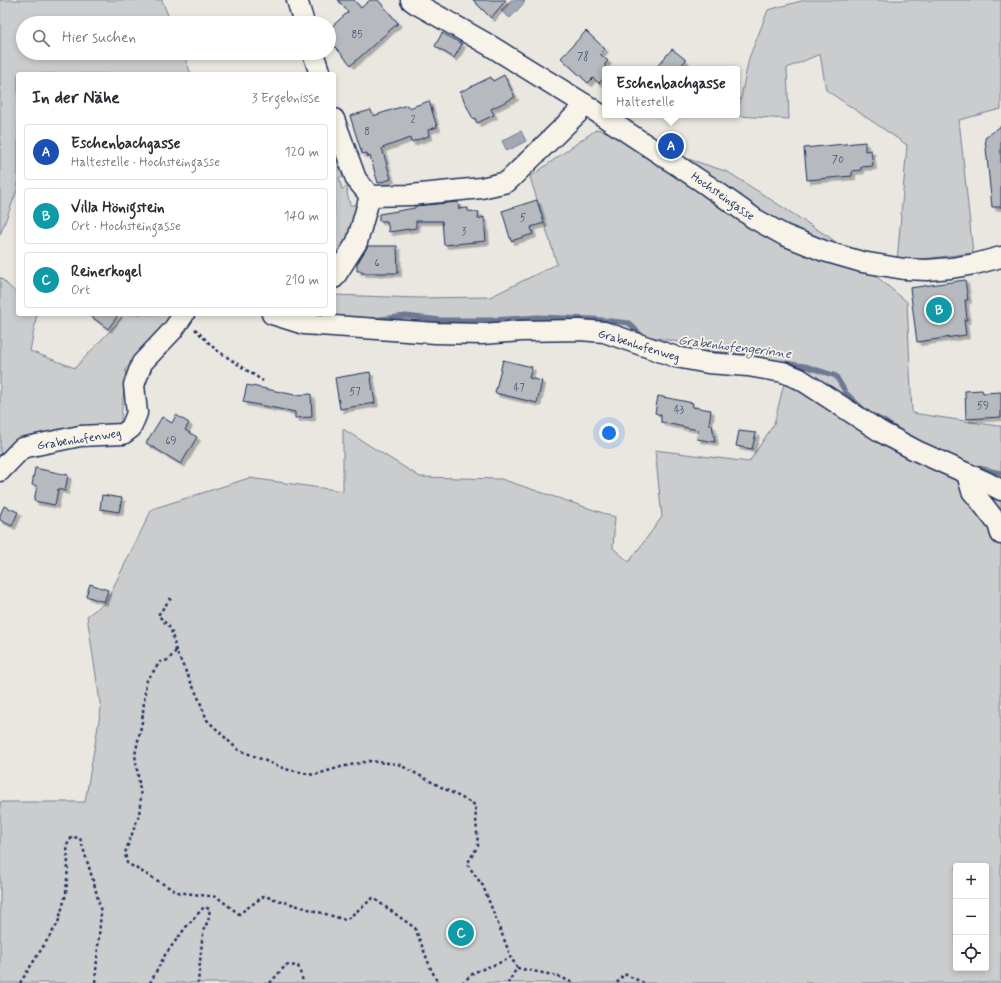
<!DOCTYPE html>
<html lang="de">
<meta charset="utf-8">
<style>
:root{--surface:#fff;--page:#f2f2f3;--text:#2b2b33;--muted:#7c7c81;--line:#e1e1e2;--accent:#d1495b}
body{margin:0;font-family:Mynerve,sans-serif;background:var(--page);color:var(--text)}
.controls{position:absolute;right:12px;bottom:12px;display:grid;overflow:hidden;border-radius:4px;box-shadow:0 2px 6px #0003}
.controls button{width:36px;height:36px;display:grid;place-items:center;padding:0;border:0;border-bottom:1px solid var(--line);background:var(--surface);color:var(--text);font:20px sans-serif}
.you{position:absolute;left:609px;top:433px;width:14px;height:14px;margin:-10px;border:3px solid #fff;border-radius:50%;background:#1a73e8;box-shadow:0 0 0 6px #1a73e833}
.badge{display:grid;place-items:center;width:26px;height:26px;border-radius:50%;background:var(--accent);color:#fff;font-size:13px;font-weight:700}
.pin{position:absolute;translate:-50% -50%;border:2px solid #fff;box-shadow:0 1px 4px #0006}
.popup{position:absolute;left:602px;top:66px;width:138px;height:52px;box-sizing:border-box;display:grid;place-content:center;border-radius:4px;background:var(--surface);filter:drop-shadow(0 1px 3px #0005);font-size:13px;white-space:nowrap;color:var(--muted)}
.popup b{font-size:15px;color:var(--text)}
.popup::after{content:'';position:absolute;left:50%;top:100%;margin-left:-8px;border:8px solid transparent;border-top-color:var(--surface)}
.list{margin:0;padding:0;list-style:none}
h2{display:flex;justify-content:space-between;align-items:center;height:52px;margin:0;padding:0 16px;font-size:17px}
h2 small{font-size:13px;font-weight:400;color:var(--muted)}
.list li{display:grid;grid-template-columns:26px 1fr auto;gap:12px;align-items:center;box-sizing:border-box;height:56px;margin:0 8px 8px;padding:0 8px;border:1px solid var(--line);border-radius:4px}
.list b{display:block;font-size:15px;white-space:nowrap}
.list p{margin:0;font-size:13px;white-space:nowrap;color:var(--muted)}
.list em{font-size:13px;font-style:normal;color:var(--muted)}
.icon{flex:none;width:22px;height:22px;fill:none;stroke:currentColor;stroke-width:2;stroke-linecap:round;stroke-linejoin:round}
.map{position:relative;flex:none;width:1001px;height:983px;overflow:hidden}
.search{position:absolute;background:var(--surface);box-shadow:0 2px 6px #0003;left:16px;top:16px;width:320px;height:44px;display:flex;align-items:center;gap:10px;box-sizing:border-box;padding:0 14px;border-radius:22px;color:var(--muted);font-size:15px}
.panel{position:absolute;background:var(--surface);box-shadow:0 2px 6px #0003;left:16px;top:72px;width:320px;height:244px;border-radius:4px}
.map>svg:first-child{display:block}
.green{fill:#cbcccd;stroke:#737e96;fill-rule:evenodd}
.water{fill:#a3a8b4;stroke:#6d7892}
.lines{fill:none;stroke-linecap:round;stroke-linejoin:round}
.stream{stroke:#6d7892;stroke-width:5}
.building{fill:#b6babf;stroke:#1b2f5e;filter:url(#shadow)}
.minor-casing{stroke:#1b2f5e;stroke-width:23}
.path{stroke:#1b2f5e;stroke-width:2.5;stroke-dasharray:3 3;stroke-linecap:butt}
.minor{stroke:#f7f3e8;stroke-width:20}
.labels{text-anchor:middle;stroke-width:3.5;stroke-linejoin:round;paint-order:stroke}
.number-label{font-size:10px;fill:#425276}
.street-label{font-size:12px;fill:#1b2f5e;stroke:#f7f3e8}
.water-label{font-size:13px;font-style:italic;fill:#445378;stroke:#f7f3e8}
</style>
<div class="map">
<svg width="1001" height="983" viewBox="0 0 1001 983">
<defs>
<filter id="shadow"><feDropShadow dx="3.5" dy="3.5" stdDeviation="0" flood-color="#0004"/></filter>
</defs>
<rect width="100%" height="100%" fill="#eae7e0"/>
<filter id="ink" filterUnits="userSpaceOnUse"><feTurbulence type="fractalNoise" baseFrequency=".025" numOctaves="2"/><feDisplacementMap in="SourceGraphic" scale="8" xChannelSelector="R" yChannelSelector="G"/><feConvolveMatrix kernelMatrix="1 2 1 2 8 2 1 2 1" color-interpolation-filters="sRGB"/></filter>
<g filter="url(#ink)">
<g class="green">
<path d="M 0,0 L 162,0 L 171,23 L 23,23 L 23,53 L 183,53 L 191,74 L 18,74 L 18,188 L 0,235 Z"/>
<path d="M 805,0 L 1001,0 L 1001,109 L 959,120 L 973,253 L 897,262 L 907,145 L 826,90 L 820,54 L 787,68 L 789,119 L 737,116 L 749,58 L 768,10 Z"/>
<path d="M 597,129 L 728,172 L 832,239 L 907,302 L 912,413 L 998,426 L 1001,426 L 1001,983 L 0,983 L 0,802 L 85,802 L 101,709 L 87,616 L 106,602 L 152,509 L 249,478 L 343,491 L 343,429 L 420,477 L 501,479 L 615,517 L 613,548 L 629,562 L 662,517 L 655,450 L 749,462 L 774,424 L 789,363 L 594,326 L 482,334 L 288,314 L 334,314 L 334,295 L 417,298 L 490,297 L 557,264 L 530,177 ZM 956,866 L 986,866 L 986,968 L 956,968 Z"/>
<path d="M 334,151 L 346,175 L 339,178 L 342,189 L 349,186 L 347,192 L 350,205 L 359,205 L 356,227 L 334,266 Z"/>
<path d="M 0,277 L 18,295 L 18,314 L 37,314 L 30,351 L 75,368 L 120,320 L 123,314 L 173,314 L 171,319 L 126,369 L 120,428 L 0,465 Z"/>
</g>
<g class="water">
<path d="M 511,0 L 523,0 L 525,2 L 510,18 L 501,11 Z"/>
<path d="M 521,131 L 526,141 L 507,151 L 502,141 Z"/>
</g>
<g class="lines">
<g class="stream">
<path d="M 372,320 L 406,316 L 441,320 L 491,320 L 537,317 L 593,319 L 629,323 L 645,339"/>
<path d="M 702,353 L 712,353 L 728,355"/>
<path d="M 783,363 L 805,366 L 836,376 L 846,393 L 863,409"/>
<path d="M 873,416 L 884,421 L 899,431"/>
<path d="M 974,467 L 1001,473"/>
</g>
</g>
<g class="building">
<path d="M 338,0 L 354,0 L 361,8 L 370,0 L 378,0 L 398,23 L 351,65 L 329,40 L 329,29 L 348,12 Z"/>
<path d="M 473,0 L 506,0 L 491,18 Z"/>
<path d="M 586,31 L 605,49 L 600,54 L 608,61 L 605,64 L 605,77 L 599,83 L 593,78 L 588,83 L 561,58 Z"/>
<path d="M 442,33 L 462,44 L 454,58 L 435,46 Z"/>
<path d="M 672,49 L 686,60 L 678,69 L 655,69 Z"/>
<path d="M 504,75 L 515,97 L 491,109 L 494,115 L 477,123 L 475,118 L 473,119 L 460,92 L 491,77 L 493,81 Z"/>
<path d="M 429,101 L 437,127 L 428,130 L 429,136 L 411,142 L 410,138 L 382,148 L 391,179 L 378,183 L 370,156 L 368,157 L 367,153 L 362,154 L 350,116 L 371,110 L 373,116 L 407,105 L 409,108 Z"/>
<path d="M 1001,126 L 1001,207 L 992,207 L 985,138 Z"/>
<path d="M 865,142 L 865,151 L 871,150 L 873,166 L 861,167 L 861,170 L 852,171 L 852,176 L 807,180 L 804,148 Z"/>
<path d="M 537,200 L 544,223 L 531,227 L 533,234 L 511,241 L 502,211 Z"/>
<path d="M 458,202 L 459,209 L 468,208 L 468,211 L 479,212 L 478,219 L 484,217 L 486,241 L 444,245 L 442,221 L 416,221 L 416,228 L 389,232 L 387,221 L 379,221 L 379,214 L 415,208 L 415,206 Z"/>
<path d="M 368,246 L 397,246 L 398,273 L 362,273 L 362,271 L 357,271 L 357,264 Z"/>
<path d="M 965,280 L 968,300 L 965,300 L 967,320 L 964,320 L 966,335 L 917,342 L 910,288 Z"/>
<path d="M 88,314 L 119,314 L 108,329 Z"/>
<path d="M 503,360 L 532,367 L 529,378 L 542,381 L 537,403 L 495,393 Z"/>
<path d="M 370,372 L 375,403 L 340,409 L 335,378 Z"/>
<path d="M 247,385 L 295,395 L 311,394 L 312,417 L 295,418 L 295,412 L 243,402 Z"/>
<path d="M 982,390 L 983,393 L 1001,392 L 1001,417 L 966,419 L 965,391 Z"/>
<path d="M 658,396 L 693,403 L 692,407 L 711,410 L 709,424 L 712,425 L 715,442 L 697,439 L 698,430 L 661,422 L 661,415 L 655,413 Z"/>
<path d="M 176,415 L 189,423 L 185,430 L 197,437 L 181,464 L 146,443 L 162,417 L 172,423 Z"/>
<path d="M 739,431 L 756,433 L 752,449 L 736,446 Z"/>
<path d="M 35,468 L 68,475 L 65,491 L 58,489 L 55,505 L 34,501 L 37,486 L 32,485 Z"/>
<path d="M 102,495 L 122,498 L 119,512 L 100,509 Z"/>
<path d="M 4,506 L 18,512 L 12,526 L 0,520 L 0,515 Z"/>
<path d="M 90,584 L 108,590 L 104,602 L 86,596 Z"/>
</g>
<g class="lines">
<defs>
<g id="minor">
<path d="M 297,0 L 304,23"/>
<path d="M 411,0 L 415,3 L 489,45 L 586,105 L 707,185 L 755,219 L 784,235 L 824,251 L 862,262 L 904,269 L 927,270 L 951,268 L 975,264 L 1001,257"/>
<path d="M 313,53 L 320,74"/>
<path d="M 334,119 L 356,179 L 370,196"/>
<path d="M 370,196 L 411,195 L 481,188 L 507,182 L 586,105"/>
<path d="M 334,278 L 357,242 L 370,196"/>
<path d="M 272,314 L 304,324 L 436,333 L 482,334 L 521,331 L 580,330 L 604,332 L 676,357 L 708,363 L 748,366 L 783,372 L 800,379 L 881,432 L 917,451 L 986,482 L 1001,490"/>
<path d="M 0,471 L 22,448 L 80,436 L 123,434 L 131,428 L 137,413 L 134,385 L 142,363 L 173,330 L 184,314"/>
<path d="M 967,474 L 972,491 L 981,502 L 998,524 L 1001,534"/>
</g>
</defs>
<use href="#minor" class="minor-casing"/>
<g class="path">
<path d="M 195,329 L 215,349 L 263,381"/>
<path d="M 171,598 L 158,615 L 171,629 L 176,651 L 198,697 L 207,720 L 237,749 L 285,769 L 314,775 L 341,767 L 369,761 L 398,764 L 475,805 L 478,846 L 467,864 L 483,886 L 511,957"/>
<path d="M 176,651 L 168,660 L 160,662 L 146,682 L 142,722 L 135,755 L 141,797 L 139,815 L 125,853 L 127,863 L 177,892 L 217,897 L 239,914 L 264,896 L 346,920 L 373,898 L 415,928 L 431,969 L 438,983"/>
<path d="M 517,968 L 558,976 L 573,983"/>
<path d="M 20,983 L 58,923 L 66,894 L 68,865 L 67,845 L 72,837 L 80,838 L 95,887 L 101,912 L 95,983"/>
<path d="M 150,983 L 165,955 L 186,927 L 204,907 L 210,909 L 208,921 L 204,929 L 202,941 L 198,983"/>
<path d="M 270,983 L 286,965 L 298,966 L 303,981 L 302,983"/>
<path d="M 462,983 L 475,972 L 499,963 L 511,957 L 517,968 L 508,983"/>
<path d="M 617,983 L 624,974 L 644,983"/>
</g>
<use href="#minor" class="minor"/>
</g>
</g>
<g class="labels">
<g class="number-label">
<text x="357" y="38">85</text>
<text x="583" y="60">78</text>
<text x="413" y="123">2</text>
<text x="367" y="135">8</text>
<text x="838" y="163">70</text>
<text x="523" y="221">5</text>
<text x="464" y="235">3</text>
<text x="377" y="266">6</text>
<text x="519" y="391">47</text>
<text x="355" y="395">57</text>
<text x="983" y="409">59</text>
<text x="679" y="413">43</text>
<text x="171" y="444">69</text>
</g>
<g class="street-label">
<text transform="translate(723 196) rotate(35)" y="4">Hochsteingasse</text>
<text transform="translate(639 345) rotate(17)" y="4">Grabenhofenweg</text>
<text transform="translate(79 439) rotate(-9)" y="4">Grabenhofenweg</text>
</g>
<g class="water-label">
<text transform="translate(735 346) rotate(7)" y="5">Grabenhofengerinne</text>
</g>
</g>
</svg>
<div class="controls">
<button>+</button>
<button>−</button>
<button><svg class="icon" aria-label="locate" viewBox="0 0 24 24"><circle cx="12" cy="12" r="6"/><path d="M12 2v4M12 18v4M2 12h4M18 12h4"/></svg></button>
</div>
<div class="you"></div>
<div class="pin badge" style="left:671px;top:146px;background:#1a4fb4">A</div>
<div class="popup"><b>Eschenbachgasse</b>Haltestelle</div>
<div class="pin badge" style="left:939px;top:310px;background:#0f9aa8">B</div>
<div class="pin badge" style="left:461px;top:933px;background:#0f9aa8">C</div>
<div class="search"><svg class="icon" aria-label="search" viewBox="0 0 24 24"><circle cx="10" cy="10" r="6"/><path d="M15 15l6 6"/></svg>Hier suchen</div>
<section class="panel">
<h2>In der Nähe<small>3 Ergebnisse</small></h2>
<ul class="list">
<li><span class="badge" style="background:#1a4fb4">A</span><div><b>Eschenbachgasse</b><p>Haltestelle · Hochsteingasse</p></div><em>120 m</em></li>
<li><span class="badge" style="background:#0f9aa8">B</span><div><b>Villa Hönigstein</b><p>Ort · Hochsteingasse</p></div><em>140 m</em></li>
<li><span class="badge" style="background:#0f9aa8">C</span><div><b>Reinerkogel</b><p>Ort</p></div><em>210 m</em></li>
</ul>
</section>
</div>
